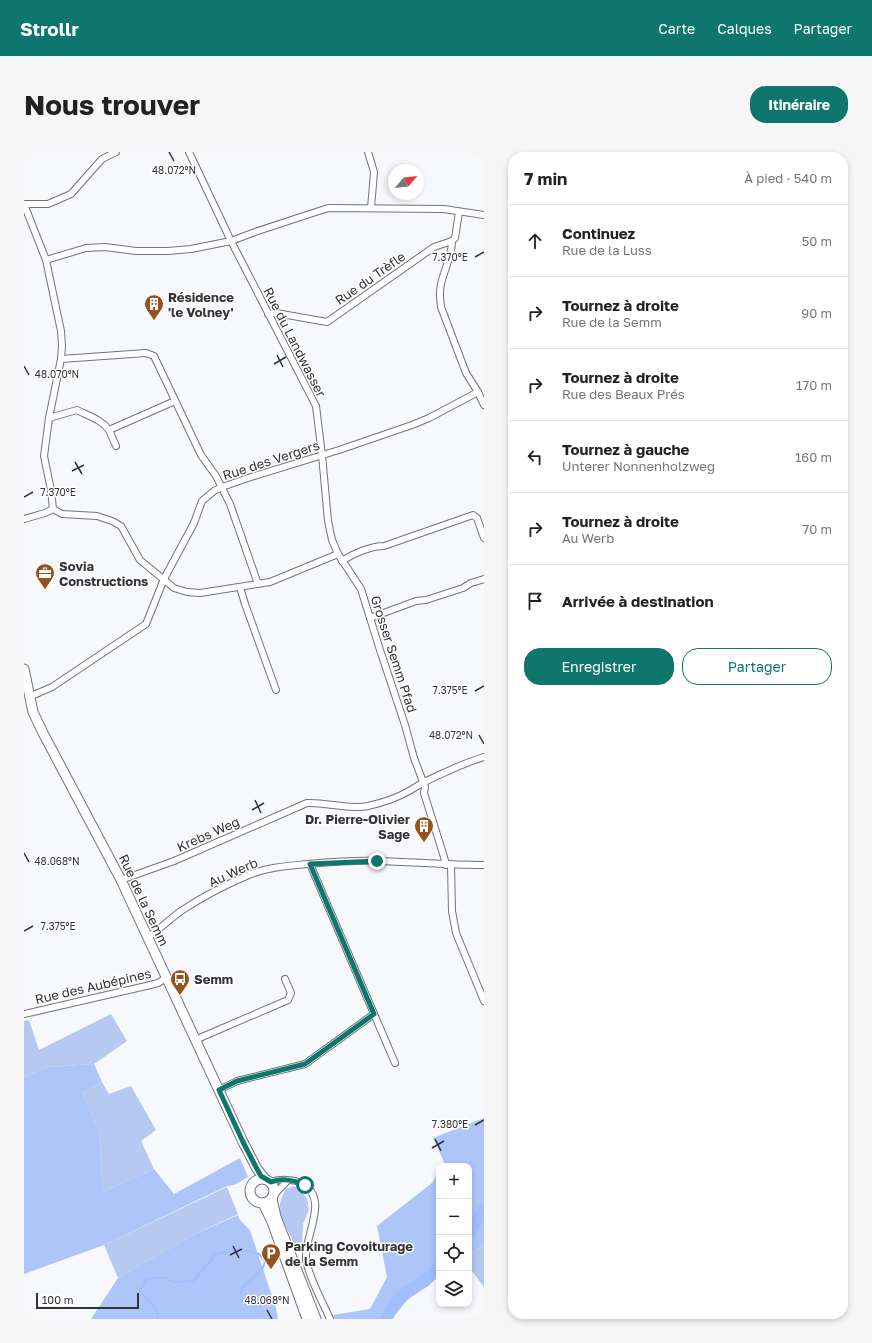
<!DOCTYPE html>
<html lang="fr">
<meta charset="utf-8">
<style>
:root{--surface:#fff;--page:#f6f6f6;--text:#222;--muted:#767676;--line:#e0e0e0;--accent:#0f766e}
body{margin:0;font-family:"Golos Text",sans-serif;background:var(--page);color:var(--text)}
.controls{position:absolute;right:12px;bottom:12px;display:grid;overflow:hidden;border-radius:8px;box-shadow:0 2px 6px #0003}
.controls button{width:36px;height:36px;display:grid;place-items:center;padding:0;border:0;border-bottom:1px solid var(--line);background:var(--surface);color:var(--text);font:20px sans-serif}
.compass{position:absolute;left:364px;top:12px;width:36px;height:36px;border-radius:50%;background:var(--surface);box-shadow:0 2px 6px #0003;rotate:62deg}
.scale{position:absolute;left:12px;bottom:10px;width:103px;box-sizing:border-box;padding-left:4px;border:2px solid #333335;border-top:0;font-size:11px;line-height:14px;white-space:nowrap;color:#333335;-webkit-text-stroke:3px #fff;paint-order:stroke}
.stop{position:absolute;width:12px;height:12px;margin:-9px;border:3px solid #0f766e;border-radius:50%;background:#fff}
.stop.end{background:#0f766e;border-color:#fff;box-shadow:0 1px 4px #0008}
.list{margin:0;padding:0;list-style:none}
h2{display:flex;justify-content:space-between;align-items:center;height:52px;margin:0;padding:0 16px;font-size:17px}
h2 small{font-size:13px;font-weight:400;color:var(--muted)}
.list li{display:grid;grid-template-columns:26px 1fr auto;gap:12px;align-items:center;box-sizing:border-box;height:72px;padding:0 16px;border-top:1px solid var(--line)}
.list b{display:block;font-size:15px;white-space:nowrap}
.list p{margin:0;font-size:13px;white-space:nowrap;color:var(--muted)}
.list em{font-size:13px;font-style:normal;color:var(--muted)}
.actions{display:flex;gap:8px;padding:12px 16px}
.actions a{flex:1;padding:9px 0;border:1px solid var(--accent);border-radius:16px;text-align:center;font-size:14px;color:var(--accent)}
.actions .main{background:var(--accent);color:#fff}
.icon{flex:none;width:22px;height:22px;fill:none;stroke:currentColor;stroke-width:2;stroke-linecap:round;stroke-linejoin:round}
.map{position:relative;flex:none;width:460px;height:1167px;overflow:hidden;border-radius:16px}
header{display:flex;align-items:center;gap:24px;box-sizing:border-box;height:56px;padding:0 20px;background:var(--accent);color:#fff}
header strong{font-size:19px}
nav{display:flex;gap:22px;margin-inline-start:auto;font-size:14px}
.intro{display:flex;align-items:center;justify-content:space-between;box-sizing:border-box;height:96px;padding:0 24px}
h1{margin:0;font-size:28px}
.button{padding:10px 18px;border-radius:16px;background:var(--accent);color:#fff;font-size:14px;font-weight:700}
main{display:flex;gap:24px;padding:0 24px}
aside{flex:1;background:var(--surface);border-radius:16px;box-shadow:0 2px 6px #0003}
.map>svg:first-child{display:block}
.green{fill:#b6c9f1}
.forest{fill:#adc5f8}
.lines{fill:none;stroke-linecap:round;stroke-linejoin:round}
.stream{stroke:#a1befd;stroke-width:2}
.river{stroke:#a1befd;stroke-width:12}
.minor-casing{stroke:#727376;stroke-width:8}
.secondary-casing{stroke:#727376;stroke-width:11}
.minor{stroke:#fff;stroke-width:6}
.secondary{stroke:#fff;stroke-width:9}
.route{stroke:#0f766e;stroke-width:5}
.ticks{fill:none;stroke:#333335;stroke-width:1.5}
.labels{text-anchor:middle;stroke-width:3;stroke-linejoin:round;paint-order:stroke}
.street-label{font-size:13px;fill:#333335;stroke:#fff}
.poi-label{font-size:13px;font-weight:bold;fill:#333335;stroke:#fff;text-anchor:start}
.ticks-label{font-size:10px;text-anchor:middle;fill:#333335;stroke:#fff;stroke-width:3;stroke-linejoin:round;paint-order:stroke}
</style>
<header>
<strong>Strollr</strong>
<nav><a>Carte</a><a>Calques</a><a>Partager</a></nav>
</header>
<div class="intro"><h1>Nous trouver</h1><a class="button">Itinéraire</a></div>
<main>
<div class="map">
<svg width="460" height="1167" viewBox="0 0 460 1167">
<rect width="100%" height="100%" fill="#f6f8fb"/>
<g class="green">
<path d="M 87,862 L 103,889 L 70,912 L 25,915 L 0,925 L 0,869 L 5,868 L 15,898 Z"/>
<path d="M 78,930 L 85,942 L 107,934 L 132,978 L 117,989 L 130,1017 L 79,1040 L 75,978 L 58,941 Z"/>
<path d="M 270,1034 L 278,1040 L 283,1047 L 285,1058 L 279,1072 L 278,1095 L 273,1099 C 269,1092 268,1085 264,1079 C 256,1062 251,1056 262,1037 Z"/>
<path d="M 203,1035 L 214,1062 L 171,1082 L 94,1126 L 80,1093 Z"/>
<path d="M 460,1092 L 460,1135 L 445,1115 L 445,1103 Z"/>
</g>
<g class="forest">
<path d="M 70,912 L 78,930 L 58,941 L 75,978 L 79,1040 L 130,1017 L 150,1042 L 216,1006 L 224,1025 L 210,1033 L 203,1034 L 80,1093 L 0,1122 L 0,925 L 25,915 Z"/>
<path d="M 460,966 L 460,1092 L 445,1103 L 445,1014 L 418,1014 L 420,1010 L 409,986 Z"/>
<path d="M 415,1019 L 415,1122 L 398,1133 L 379,1153 L 368,1167 L 310,1167 L 309,1163 L 346,1157 L 363,1125 L 353,1074 L 408,1031 Z"/>
<path d="M 214,1063 L 216,1068 L 226,1078 L 252,1156 L 254,1167 L 67,1167 L 94,1126 L 171,1082 Z"/>
</g>
<g class="lines">
<path class="stream" d="M 133,1167 L 135,1165 L 131,1155 L 116,1139 L 121,1128 L 127,1126 L 140,1126 L 149,1130 L 169,1129 L 192,1102 L 214,1097 L 235,1102 L 241,1109 L 239,1116 L 218,1136 L 216,1146 L 220,1152 L 230,1154 L 241,1152 L 247,1143"/>
<g class="river">
<path d="M 445,1081 L 460,1057"/>
<path d="M 362,1167 L 368,1156 L 379,1143 L 401,1129 L 415,1115"/>
</g>
<defs>
<g id="minor">
<path d="M 165,0 L 207,89 L 292,254 L 298,303 L 304,369 L 308,388 L 314,402"/>
<path d="M 344,0 L 350,20 L 347,56"/>
<path d="M 0,52 L 22,108 L 37,179 L 38,194 L 37,207 L 25,266 L 20,304 L 27,338 L 29,357"/>
<path d="M 0,52 L 24,52 L 47,42 L 78,7 L 92,0"/>
<path d="M 428,89 C 428,104 420,118 417,132 C 415,140 416,148 417,155 L 442,221 L 454,240"/>
<path d="M 22,108 L 62,96 L 81,95 L 112,99 L 144,99 L 167,97 L 207,89 L 231,80 L 304,56 L 420,57 L 460,63"/>
<path d="M 244,162 L 252,161 L 303,170 L 410,95 L 428,89 L 431,86 L 435,60"/>
<path d="M 37,207 L 122,201 L 130,204 L 177,303 L 192,324 L 206,352 L 234,432"/>
<path d="M 25,266 L 53,258 C 64,264 77,267 85,278 L 151,249"/>
<path d="M 85,278 L 92,294"/>
<path d="M 0,367 L 21,361 L 29,357 L 38,362 L 73,364 L 88,369 L 97,374 L 116,408 L 150,436 L 163,440 L 176,441 L 246,430 L 314,402 L 337,437 L 356,498 L 381,573 L 390,606 L 401,635 L 400,641 L 420,705 L 422,713"/>
<path d="M 318,409 C 330,401 347,394 360,394 L 449,363 L 453,366 L 460,386"/>
<path d="M 216,435 L 221,452 L 252,538"/>
<path d="M 346,466 L 392,449 L 402,448 L 439,436 L 447,431 L 460,427"/>
<path d="M 5,545 L 28,535 L 122,472 L 140,427 L 170,371 L 178,349 L 190,339 L 198,335 L 227,325 L 315,298 L 388,273 L 405,266 L 454,240 L 460,253"/>
<path d="M 286,712 L 371,911"/>
<path d="M 427,713 L 428,759 L 432,781 L 460,849"/>
<path d="M 97,728 L 150,709 L 283,651 C 303,650 324,658 344,654 C 357,651 373,646 385,639 C 390,636 395,633 400,630 C 420,621 439,611 460,605"/>
<path d="M 124,785 C 136,777 146,767 157,759 C 178,745 203,732 227,722 C 245,715 265,714 284,712 C 307,710 330,708 354,709 C 389,710 424,713 460,713"/>
<path d="M 0,862 L 122,834 L 134,831 L 142,826"/>
<path d="M 171,888 L 264,848 L 267,841 L 261,827"/>
<path d="M 195,938 L 213,929 L 281,912 L 350,862"/>
<path d="M 247,1030 C 255,1027 269,1027 277,1031 C 307,1046 280,1083 282,1107 C 284,1124 299,1151 306,1167"/>
<path d="M 250,1043 L 263,1029"/>
</g>
<g id="secondary">
<path d="M 0,517 L 9,560 L 19,581 L 97,728 L 219,990 L 233,1017 L 241,1027"/>
<circle cx="238" cy="1039" r="12"/>
<path d="M 248,1047 L 252,1065 L 292,1167"/>
<path d="M 239,1051 L 248,1070 L 283,1167"/>
</g>
</defs>
<use href="#minor" class="minor-casing"/>
<use href="#secondary" class="secondary-casing"/>
<use href="#minor" class="minor"/>
<use href="#secondary" class="secondary"/>
</g>
<g class="lines">
<path class="route" d="M 281,1033 C 271,1028 258,1026 247,1030 L 237,1024 L 233,1017 L 219,990 L 195,938 L 213,929 L 281,912 L 350,862 L 286,712 L 353,709"/>
</g>
<path class="ticks" d="M 145,0 L 150,9M 451,105 L 460,100M 253,203 L 259,215M 250,212 L 262,205M 0,214 L 5,223M 51,310 L 58,322M 48,319 L 60,313M 0,345 L 9,340M 451,539 L 460,534M 455,583 L 460,592M 231,648 L 237,661M 228,658 L 240,651M 0,701 L 5,710M 0,779 L 9,774M 451,973 L 460,968M 411,987 L 417,999M 408,996 L 420,989M 209,1094 L 215,1106M 206,1103 L 218,1097M 243,1158 L 248,1167"/>
<defs>
<symbol id="building-pin" viewBox="-11 -11 22 30"><path d="M0 17L-7.5 6A9.5 9.5 0 1 1 7.5 6Z" fill="#94531f" stroke="#fff"/><path d="M-4-6H4V6H1V3H-1V6H-4ZM-2.5-4.3h1.7v1.8h-1.7ZM.8-4.3h1.7v1.8H.8ZM-2.5-1h1.7V.8h-1.7ZM.8-1h1.7V.8H.8Z" fill="#fff"/></symbol>
<symbol id="office-pin" viewBox="-11 -11 22 30"><path d="M0 17L-7.5 6A9.5 9.5 0 1 1 7.5 6Z" fill="#94531f" stroke="#fff"/><path d="M-6-3h4V-5.5h4V-3h4V5H-6ZM-1-4.5V-3h2v-1.5ZM-6 0V1H6V0Z" fill="#fff"/></symbol>
<symbol id="bus-pin" viewBox="-11 -11 22 30"><path d="M0 17L-7.5 6A9.5 9.5 0 1 1 7.5 6Z" fill="#94531f" stroke="#fff"/><path d="M-5-6H5V4H4V6H2V4H-2V6H-4V4H-5ZM-3.5-4V0h7V-4ZM-3.5 1.2v1.5H-2V1.2ZM2 1.2v1.5H3.5V1.2Z" fill="#fff"/></symbol>
<symbol id="parking-pin" viewBox="-11 -11 22 30"><path d="M0 17L-7.5 6A9.5 9.5 0 1 1 7.5 6Z" fill="#94531f" stroke="#fff"/><path d="M-3.5-5.5H1a3.5 3.5 0 0 1 0 7H-1V5.5H-3.5ZM-1-3.4V-.6H.8a1.4 1.4 0 0 0 0-2.8Z" fill="#fff"/></symbol>
</defs>
<g fill-rule="evenodd">
<use href="#building-pin" x="119" y="141" width="22" height="30"/>
<use href="#office-pin" x="10" y="410" width="22" height="30"/>
<use href="#building-pin" x="389" y="663" width="22" height="30"/>
<use href="#bus-pin" x="145" y="816" width="22" height="30"/>
<use href="#parking-pin" x="236" y="1090" width="22" height="30"/>
</g>
<g class="labels">
<g class="street-label">
<text transform="translate(346 126) rotate(-35)" y="5">Rue du Trèfle</text>
<text transform="translate(271 190) rotate(63)" y="5">Rue du Landwasser</text>
<text transform="translate(247 308) rotate(-18)" y="5">Rue des Vergers</text>
<text transform="translate(370 502) rotate(72)" y="5">Grosser Semm Pfad</text>
<text transform="translate(184 682) rotate(-24)" y="5">Krebs Weg</text>
<text transform="translate(209 720) rotate(-24)" y="5">Au Werb</text>
<text transform="translate(120 748) rotate(65)" y="5">Rue de la Semm</text>
<text transform="translate(69 834) rotate(-13)" y="5">Rue des Aubépines</text>
</g>
<g class="poi-label">
<text x="144" y="150">Résidence<tspan x="144" dy="15">'le Volney'</tspan></text>
<text x="35" y="419">Sovia<tspan x="35" dy="15">Constructions</tspan></text>
<text x="386" y="672" text-anchor="end">Dr. Pierre-Olivier<tspan x="386" dy="15">Sage</tspan></text>
<text x="170" y="832">Semm</text>
<text x="261" y="1099">Parking Covoiturage<tspan x="261" dy="15">de la Semm</tspan></text>
</g>
</g>
<g class="ticks-label">
<text x="150" y="22">48.072°N</text>
<text x="426" y="109">7.370°E</text>
<text x="33" y="226">48.070°N</text>
<text x="34" y="344">7.370°E</text>
<text x="426" y="542">7.375°E</text>
<text x="427" y="587">48.072°N</text>
<text x="33" y="713">48.068°N</text>
<text x="34" y="778">7.375°E</text>
<text x="426" y="976">7.380°E</text>
<text x="243" y="1152">48.068°N</text>
</g>
</svg>
<div class="controls">
<button>+</button>
<button>−</button>
<button><svg class="icon" aria-label="locate" viewBox="0 0 24 24"><circle cx="12" cy="12" r="6"/><path d="M12 2v4M12 18v4M2 12h4M18 12h4"/></svg></button>
<button><svg class="icon" aria-label="layers" viewBox="0 0 24 24"><path d="M12 4l9 5-9 5-9-5zM3 14l9 5 9-5"/></svg></button>
</div>
<svg class="compass" viewBox="-18 -18 36 36"><path d="M0-13l5 13h-10z" fill="#e53935"/><path d="M0 13l5-13h-10z" fill="#767676"/></svg>
<div class="scale">100 m</div>
<div class="stop" style="left:281px;top:1033px"></div>
<div class="stop end" style="left:353px;top:709px"></div>
</div>
<aside>
<h2>7 min<small>À pied · 540 m</small></h2>
<ul class="list">
<li><svg class="icon" aria-label="ahead" viewBox="0 0 24 24"><path d="M12 20V5M6 11l6-6 6 6"/></svg><div><b>Continuez</b><p>Rue de la Luss</p></div><em>50 m</em></li>
<li><svg class="icon" aria-label="right" viewBox="0 0 24 24"><path d="M7 20v-9h11M14 6l5 5-5 5"/></svg><div><b>Tournez à droite</b><p>Rue de la Semm</p></div><em>90 m</em></li>
<li><svg class="icon" aria-label="right" viewBox="0 0 24 24"><path d="M7 20v-9h11M14 6l5 5-5 5"/></svg><div><b>Tournez à droite</b><p>Rue des Beaux Prés</p></div><em>170 m</em></li>
<li><svg class="icon" aria-label="left" viewBox="0 0 24 24"><path d="M17 20v-9H6M10 6l-5 5 5 5"/></svg><div><b>Tournez à gauche</b><p>Unterer Nonnenholzweg</p></div><em>160 m</em></li>
<li><svg class="icon" aria-label="right" viewBox="0 0 24 24"><path d="M7 20v-9h11M14 6l5 5-5 5"/></svg><div><b>Tournez à droite</b><p>Au Werb</p></div><em>70 m</em></li>
<li><svg class="icon" aria-label="arrive" viewBox="0 0 24 24"><path d="M6 21V4h12l-3 4 3 4H6"/></svg><div><b>Arrivée à destination</b></div></li>
</ul>
<div class="actions"><a class="main">Enregistrer</a><a>Partager</a></div>
</aside>
</main>
